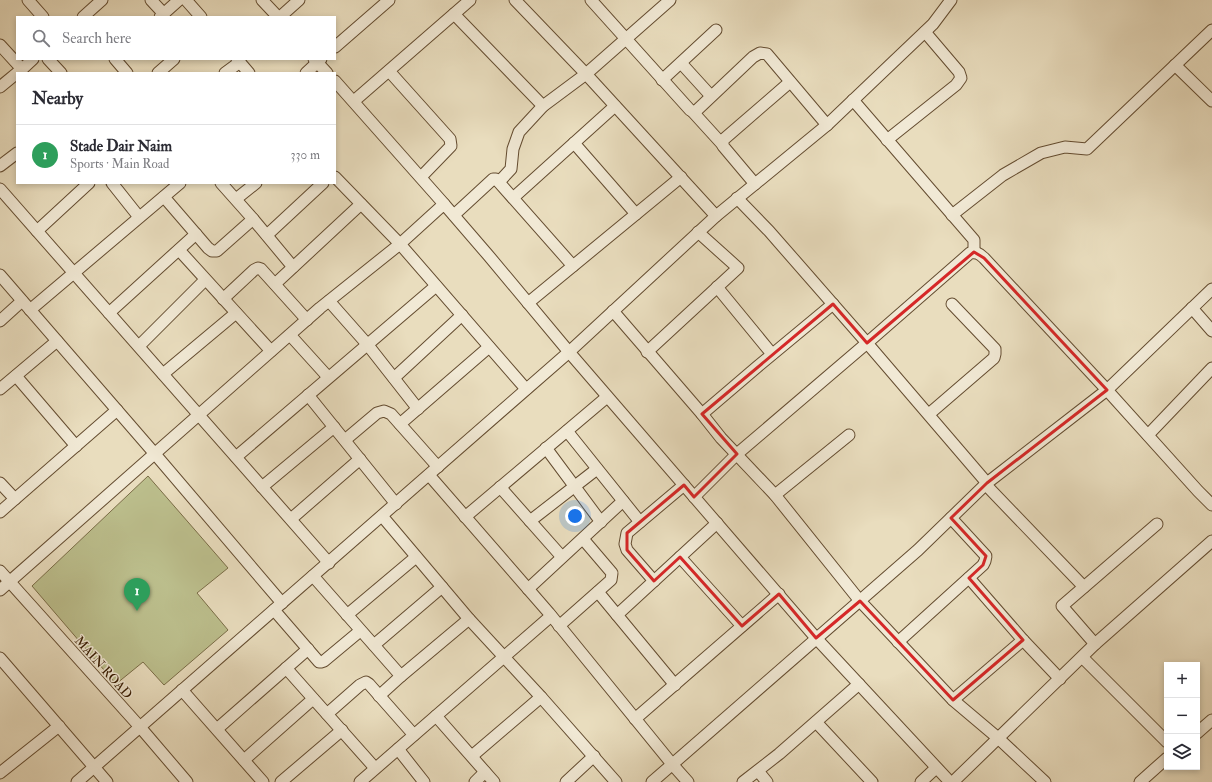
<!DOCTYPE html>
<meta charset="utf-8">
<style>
:root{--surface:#fff;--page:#f7f7f7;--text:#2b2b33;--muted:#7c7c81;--line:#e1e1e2;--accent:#ea580c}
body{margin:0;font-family:"IM FELL Double Pica",serif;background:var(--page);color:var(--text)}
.controls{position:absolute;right:12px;bottom:12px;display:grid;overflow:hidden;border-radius:0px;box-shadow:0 2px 6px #0003}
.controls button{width:36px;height:36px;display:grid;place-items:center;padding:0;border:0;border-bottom:1px solid var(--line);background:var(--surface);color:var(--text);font:20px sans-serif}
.you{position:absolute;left:575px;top:516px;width:14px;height:14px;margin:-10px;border:3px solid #fff;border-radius:50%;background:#1a73e8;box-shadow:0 0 0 6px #1a73e833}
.badge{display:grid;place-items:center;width:26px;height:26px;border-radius:50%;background:var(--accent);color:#fff;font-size:13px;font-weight:700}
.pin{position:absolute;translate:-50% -33px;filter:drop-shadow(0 1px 2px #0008)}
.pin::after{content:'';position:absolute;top:21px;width:14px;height:12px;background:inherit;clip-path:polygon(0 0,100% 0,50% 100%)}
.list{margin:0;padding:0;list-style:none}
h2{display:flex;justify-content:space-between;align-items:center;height:52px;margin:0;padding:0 16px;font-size:17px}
h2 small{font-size:13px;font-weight:400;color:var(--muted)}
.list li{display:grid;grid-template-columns:26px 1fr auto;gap:12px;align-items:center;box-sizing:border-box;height:60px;padding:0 16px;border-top:1px solid var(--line)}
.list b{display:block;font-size:15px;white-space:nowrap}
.list p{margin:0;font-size:13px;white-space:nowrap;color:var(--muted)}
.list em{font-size:13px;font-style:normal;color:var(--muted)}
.icon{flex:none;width:22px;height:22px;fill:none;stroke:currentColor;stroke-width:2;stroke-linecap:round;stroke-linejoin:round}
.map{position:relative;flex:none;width:1212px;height:782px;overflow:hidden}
.search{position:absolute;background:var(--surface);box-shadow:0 2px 6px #0003;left:16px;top:16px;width:320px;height:44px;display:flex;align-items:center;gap:10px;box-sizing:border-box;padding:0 14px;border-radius:0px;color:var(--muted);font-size:15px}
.panel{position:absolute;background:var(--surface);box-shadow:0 2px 6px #0003;left:16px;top:72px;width:320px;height:112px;border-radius:0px}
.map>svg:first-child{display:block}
.green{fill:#bcbf8d;stroke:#7a6d47}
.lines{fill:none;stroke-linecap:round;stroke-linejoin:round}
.minor-casing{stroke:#644c30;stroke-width:13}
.minor{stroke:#f1e9d5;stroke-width:11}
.marked{fill:none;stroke:#d62828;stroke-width:3;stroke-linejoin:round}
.labels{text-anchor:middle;stroke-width:3;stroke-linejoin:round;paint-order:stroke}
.street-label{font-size:13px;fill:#371b01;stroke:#f1e9d5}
</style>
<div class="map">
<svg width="1212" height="782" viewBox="0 0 1212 782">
<rect width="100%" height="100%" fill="#e9ddbe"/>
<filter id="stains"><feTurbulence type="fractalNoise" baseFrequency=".005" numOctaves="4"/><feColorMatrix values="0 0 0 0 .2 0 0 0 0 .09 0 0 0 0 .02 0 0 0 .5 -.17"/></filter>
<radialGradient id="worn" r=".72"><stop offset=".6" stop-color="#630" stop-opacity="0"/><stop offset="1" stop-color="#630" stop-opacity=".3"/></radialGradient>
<path class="green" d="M 148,476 L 228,568 L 197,593 L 228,630 L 164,685 L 143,662 L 116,684 L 32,586 Z"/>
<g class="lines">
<defs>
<g id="minor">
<path d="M 28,0 L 43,17"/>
<path d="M 151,0 L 164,14"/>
<path d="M 186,0 L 201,17"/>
<path d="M 262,0 L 278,17"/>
<path d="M 515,0 L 586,74 L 716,216 L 827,125 L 933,24 L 951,0"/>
<path d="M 591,0 L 690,110 L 692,111 L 696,111 L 753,57 L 760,53 L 767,54 L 827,125"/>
<path d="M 454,14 L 543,106"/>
<path d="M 83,17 L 102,0"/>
<path d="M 160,17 L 179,0"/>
<path d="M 280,17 L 299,0"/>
<path d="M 0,45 L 22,69"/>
<path d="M 335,47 L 389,0"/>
<path d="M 48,59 L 61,73"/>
<path d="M 115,59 L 127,73"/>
<path d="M 237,59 L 249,73"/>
<path d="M 314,59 L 327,73"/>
<path d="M 681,63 L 711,96"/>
<path d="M 1175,65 L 1212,101"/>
<path d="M 389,71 L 450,139 L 451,146 L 421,177"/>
<path d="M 18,73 L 33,59"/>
<path d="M 158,73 L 174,59"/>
<path d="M 225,73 L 240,62"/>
<path d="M 306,73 L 321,59"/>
<path d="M 662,80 L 716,30"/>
<path d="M 335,81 L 444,204"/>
<path d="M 0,87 L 17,73"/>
<path d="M 853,100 L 974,240 L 974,252"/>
<path d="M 354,101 L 470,0"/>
<path d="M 692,111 L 722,144"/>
<path d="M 887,140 L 956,85 L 961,78 L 959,72 L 925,32"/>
<path d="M 574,143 L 636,214"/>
<path d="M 0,166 L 17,153"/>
<path d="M 335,177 L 400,244 L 526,389"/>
<path d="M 499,182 L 511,169 L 513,149 L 519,132 L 543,106 L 586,74 L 670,0"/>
<path d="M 112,183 L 139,217"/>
<path d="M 221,183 L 253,219 L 293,267"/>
<path d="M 755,184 L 723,146 L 723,140 L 790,82"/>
<path d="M 0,189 L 329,563"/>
<path d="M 164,197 L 208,248 L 212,251 L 217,251 L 253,219"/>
<path d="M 513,198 L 615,106"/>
<path d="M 737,198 L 769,231 L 867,343 L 987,483"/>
<path d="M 236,199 L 256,183"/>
<path d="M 454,215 L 493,179 L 496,179 L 573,266"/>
<path d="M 952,215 L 1003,175 L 1041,153 L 1065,147 L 1087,149 L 1212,30"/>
<path d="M 37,231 L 89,183"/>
<path d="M 267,235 L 323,183"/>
<path d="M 179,250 L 271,351"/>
<path d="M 0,275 L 155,454 L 282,603"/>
<path d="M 275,284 L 361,204"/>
<path d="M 717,287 L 772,354"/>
<path d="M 223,299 L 254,270 L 258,268 L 261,269 L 307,320"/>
<path d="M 329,301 L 367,344 L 418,409"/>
<path d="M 528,303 L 681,177"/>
<path d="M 1192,308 L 1212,331"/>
<path d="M 30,310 L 180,183"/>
<path d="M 613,311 L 702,414 L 721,438 L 775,495 L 860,601 L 953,700 L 998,738 L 1045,782"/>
<path d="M 109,313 L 196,234"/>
<path d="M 0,321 L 22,301"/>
<path d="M 290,335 L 328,377"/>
<path d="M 139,346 L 205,280"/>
<path d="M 647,352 L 738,268 L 698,232"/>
<path d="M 163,374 L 236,313"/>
<path d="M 16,376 L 76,446"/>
<path d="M 394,378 L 462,315"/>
<path d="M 0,389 L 57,341"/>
<path d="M 308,395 L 396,504"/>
<path d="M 702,414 L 757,367 L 833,304"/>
<path d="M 929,414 L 994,358 L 995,354 L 995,349 L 952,304"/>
<path d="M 400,424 L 489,347"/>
<path d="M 567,431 L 640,522"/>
<path d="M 1148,435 L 1212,368"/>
<path d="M 345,440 L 377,413 L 384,411 L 391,414 L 438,467"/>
<path d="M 546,448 L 601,522"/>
<path d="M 236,457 L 436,286"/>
<path d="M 429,475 L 549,613 L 672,764 L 688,782"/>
<path d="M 0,483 L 15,499"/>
<path d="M 986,485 L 1084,587"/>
<path d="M 262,487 L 334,427"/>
<path d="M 500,487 L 562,557"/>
<path d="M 775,495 L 849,435"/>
<path d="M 694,497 L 737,454 L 867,343 L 970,253 C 976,252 979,253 984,258 L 1107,390 L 1198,491 L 1212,505"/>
<path d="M 0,512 L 117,410"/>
<path d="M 382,516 L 469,619 L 541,697 L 616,782"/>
<path d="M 465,517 L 607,397"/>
<path d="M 291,519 L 360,459"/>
<path d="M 530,521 L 597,469"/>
<path d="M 680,557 L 742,626"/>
<path d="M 0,571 L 140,727 L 187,782"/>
<path d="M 313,576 L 401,676"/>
<path d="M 969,578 L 1023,640 L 1060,679"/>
<path d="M 654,581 L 627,550 L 625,544 L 627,533 L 684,485"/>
<path d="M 528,589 L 623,501"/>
<path d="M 0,590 L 320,308 L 400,244 L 444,204 L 488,255 L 569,352 L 816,638 L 950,782"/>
<path d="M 598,592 L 675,685"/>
<path d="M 274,610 L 319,662 L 321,662 L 324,661 L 360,631"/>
<path d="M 347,615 L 416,557"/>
<path d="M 617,615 L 717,523"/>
<path d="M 559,626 L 611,580 L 612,573 L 583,539"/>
<path d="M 898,642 L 983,565 L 985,561 L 986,556 L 951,518"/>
<path d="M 1095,644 L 1062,606 L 1157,524"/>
<path d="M 374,645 L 442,587"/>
<path d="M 0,658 L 107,782"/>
<path d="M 1083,658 L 1167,742"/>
<path d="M 286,668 L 375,768"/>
<path d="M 182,690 L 263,782"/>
<path d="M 379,696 L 401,676 L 469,619"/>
<path d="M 953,700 L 1023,640"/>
<path d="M 327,714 L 360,685 L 366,682 L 369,684 L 414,735"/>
<path d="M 436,716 L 494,782"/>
<path d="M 635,719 L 779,594"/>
<path d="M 816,722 L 872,782"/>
<path d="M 217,729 L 308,649"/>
<path d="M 1197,733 L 1212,720"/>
<path d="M 398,749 L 424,782"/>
<path d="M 472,756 L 541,697"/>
<path d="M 244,760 L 313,699"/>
<path d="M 758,771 L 767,782"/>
<path d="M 0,773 L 59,726"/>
<path d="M 77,782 L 569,352 L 716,216"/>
<path d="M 281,782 L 342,730"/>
<path d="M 360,782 L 551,616"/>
<path d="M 475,782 L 485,772"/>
<path d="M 566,782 L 594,756"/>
<path d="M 652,782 L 918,550 L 987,483 L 1107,390 L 1212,289"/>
<path d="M 743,782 L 779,754 L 859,684"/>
<path d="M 921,782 L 936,768"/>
<path d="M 953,782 L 1095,644 L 1212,541"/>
<path d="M 1140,782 L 1167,758"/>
</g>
</defs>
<use href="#minor" class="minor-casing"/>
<use href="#minor" class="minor"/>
</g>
<path class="marked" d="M 974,252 L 984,258 L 1107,390 L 987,483 L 951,518 L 986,556 L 983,565 L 969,578 L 1023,640 L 953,700 L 860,601 L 816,638 L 779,594 L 742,626 L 680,557 L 654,581 L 627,550 L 627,533 L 684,485 L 694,497 L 737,454 L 702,414 L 833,304 L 867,343 Z"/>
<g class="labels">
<g class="street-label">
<text transform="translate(104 667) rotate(48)" y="5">MAIN ROAD</text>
</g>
</g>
<rect width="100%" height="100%" filter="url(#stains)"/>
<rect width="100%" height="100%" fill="url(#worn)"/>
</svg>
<div class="controls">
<button>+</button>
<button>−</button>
<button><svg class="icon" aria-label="layers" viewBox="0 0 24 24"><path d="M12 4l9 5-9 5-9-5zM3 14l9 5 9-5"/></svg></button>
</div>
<div class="you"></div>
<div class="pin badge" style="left:137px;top:611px;background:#2e9e5b">1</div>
<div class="search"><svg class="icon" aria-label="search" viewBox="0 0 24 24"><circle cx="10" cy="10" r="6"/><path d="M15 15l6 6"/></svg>Search here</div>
<section class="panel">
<h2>Nearby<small></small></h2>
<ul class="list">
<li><span class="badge" style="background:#2e9e5b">1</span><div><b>Stade Dair Naim</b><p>Sports · Main Road</p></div><em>330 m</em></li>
</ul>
</section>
</div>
